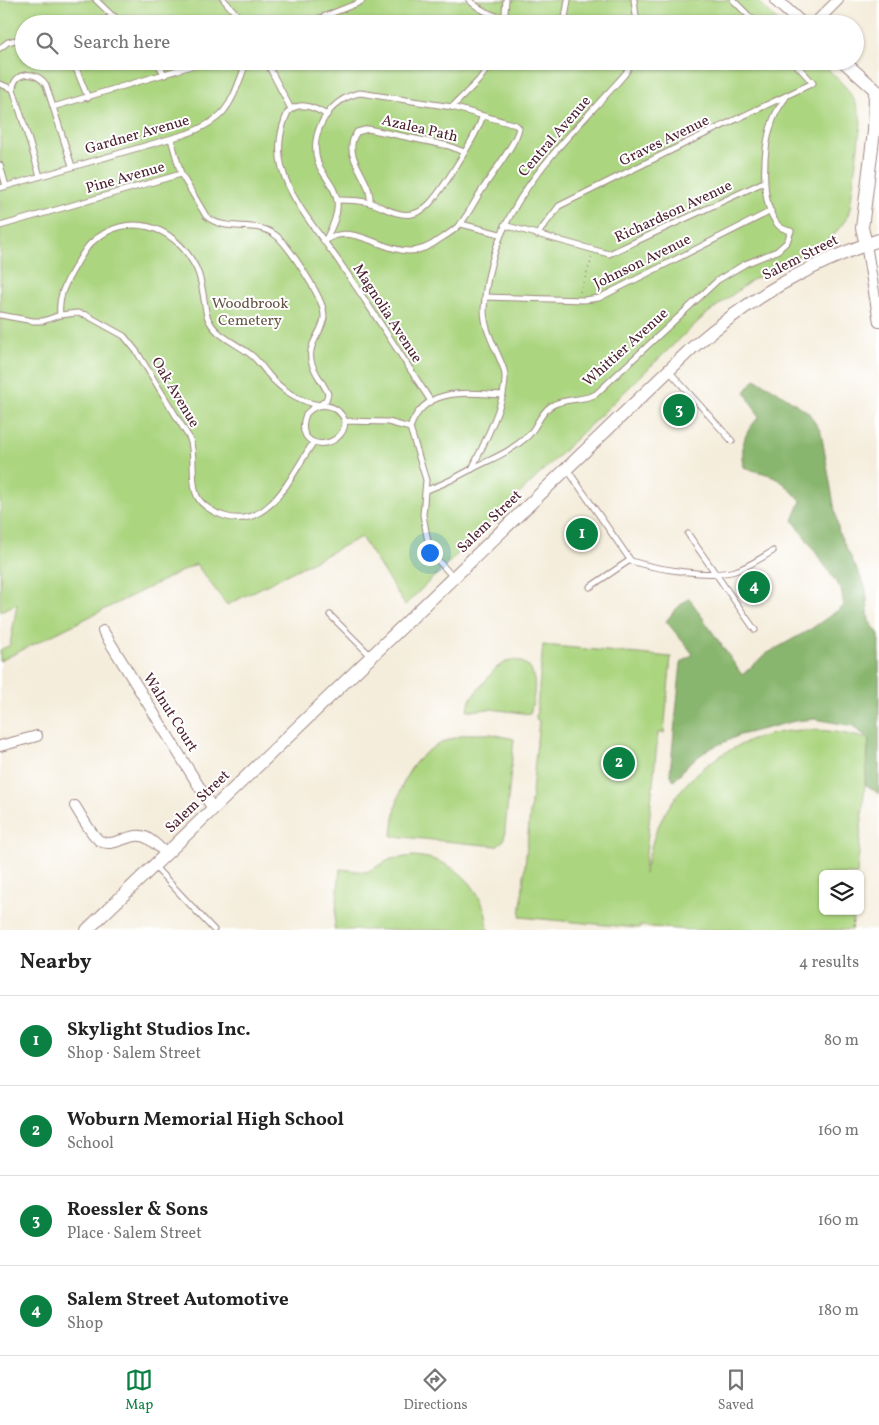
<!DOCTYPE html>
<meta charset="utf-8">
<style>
:root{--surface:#fff;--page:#f6f6f6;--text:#222;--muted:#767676;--line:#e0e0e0;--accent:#0b8043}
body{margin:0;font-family:Vollkorn,serif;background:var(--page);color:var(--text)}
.controls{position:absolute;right:15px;bottom:15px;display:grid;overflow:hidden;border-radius:8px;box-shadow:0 1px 4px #0004}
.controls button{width:45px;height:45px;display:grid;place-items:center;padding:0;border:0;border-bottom:1px solid var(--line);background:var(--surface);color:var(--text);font:25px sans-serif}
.you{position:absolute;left:429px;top:552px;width:18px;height:18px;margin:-12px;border:4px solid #fff;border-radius:50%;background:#1a73e8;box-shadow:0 0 0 8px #1a73e833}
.badge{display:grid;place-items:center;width:32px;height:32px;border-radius:50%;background:var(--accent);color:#fff;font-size:16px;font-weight:700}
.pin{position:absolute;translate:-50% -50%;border:2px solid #fff;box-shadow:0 1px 5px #0006}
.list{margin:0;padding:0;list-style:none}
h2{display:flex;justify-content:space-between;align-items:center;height:65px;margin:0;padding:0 20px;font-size:21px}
h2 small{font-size:16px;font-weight:400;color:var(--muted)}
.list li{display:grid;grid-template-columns:32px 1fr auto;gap:15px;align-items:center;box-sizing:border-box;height:90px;padding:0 20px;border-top:1px solid var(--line)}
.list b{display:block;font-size:19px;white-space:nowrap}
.list p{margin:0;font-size:16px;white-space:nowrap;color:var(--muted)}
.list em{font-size:16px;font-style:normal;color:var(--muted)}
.icon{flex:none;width:28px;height:28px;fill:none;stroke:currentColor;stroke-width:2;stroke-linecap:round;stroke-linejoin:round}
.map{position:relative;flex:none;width:879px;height:930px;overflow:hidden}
.search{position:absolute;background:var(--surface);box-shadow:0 1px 4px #0004;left:15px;right:15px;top:15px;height:55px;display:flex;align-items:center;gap:12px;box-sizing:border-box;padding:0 18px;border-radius:28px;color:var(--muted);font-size:19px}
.sheet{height:425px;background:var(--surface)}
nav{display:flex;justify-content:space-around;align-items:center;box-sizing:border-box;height:70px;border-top:1px solid var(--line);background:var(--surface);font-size:14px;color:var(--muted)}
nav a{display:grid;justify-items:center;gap:2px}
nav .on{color:var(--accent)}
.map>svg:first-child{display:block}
.green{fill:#acd580;stroke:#7b7a56}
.forest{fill:#89b66e;stroke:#6a6a4c}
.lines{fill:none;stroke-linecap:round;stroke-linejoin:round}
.service-casing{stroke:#9f8683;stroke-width:7}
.minor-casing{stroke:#9f8683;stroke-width:12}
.tertiary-casing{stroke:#9f8683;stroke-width:14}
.path{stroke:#9f8683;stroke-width:2;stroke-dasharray:1 4;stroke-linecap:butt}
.service{stroke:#fff;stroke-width:5}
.minor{stroke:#fff;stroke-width:10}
.tertiary{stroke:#fff;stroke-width:12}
.labels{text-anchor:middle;stroke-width:4;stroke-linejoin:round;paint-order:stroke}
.street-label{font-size:15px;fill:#4a1f2b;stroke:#fff}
.park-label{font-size:15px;fill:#675644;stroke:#fff}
</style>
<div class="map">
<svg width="879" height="930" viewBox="0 0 879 930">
<rect width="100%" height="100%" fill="#fff"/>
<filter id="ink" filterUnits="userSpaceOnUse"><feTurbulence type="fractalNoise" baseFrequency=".02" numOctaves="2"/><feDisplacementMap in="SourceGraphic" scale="10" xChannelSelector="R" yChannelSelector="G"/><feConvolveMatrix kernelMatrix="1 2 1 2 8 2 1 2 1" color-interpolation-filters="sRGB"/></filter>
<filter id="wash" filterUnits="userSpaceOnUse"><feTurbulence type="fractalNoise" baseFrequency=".0096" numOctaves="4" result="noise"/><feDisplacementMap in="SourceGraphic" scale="20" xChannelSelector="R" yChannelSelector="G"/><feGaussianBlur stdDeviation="1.12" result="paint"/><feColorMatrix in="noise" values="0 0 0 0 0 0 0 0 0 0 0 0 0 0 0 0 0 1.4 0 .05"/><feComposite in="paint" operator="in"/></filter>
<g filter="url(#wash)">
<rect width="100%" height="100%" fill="#f4eddb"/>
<g class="green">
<path d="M 0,0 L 756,0 L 781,24 L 24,24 L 24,61 L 819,61 C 839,80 857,93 861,122 L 850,208 L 847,218 L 833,236 L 822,244 L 752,280 L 704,316 L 651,366 L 405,605 L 361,537 L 227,605 L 196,564 L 0,661 L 0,650 L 10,645 L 17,604 L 0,611 Z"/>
<path d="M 543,645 L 671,657 L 664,733 L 658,733 L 644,874 C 649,859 651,842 658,827 C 685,767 747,728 813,730 C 832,730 851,735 869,739 L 857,874 L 823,874 L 823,911 L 854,911 L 852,930 L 689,930 L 640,926 L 639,928 L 520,917 L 539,720 L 536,719 Z"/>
<path d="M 514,660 C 542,664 535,694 530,714 L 491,709 L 467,711 L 471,698 L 496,668 L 506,662 Z"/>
<path d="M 469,734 L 492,734 L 514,739 L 504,840 L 496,846 L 392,836 C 397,782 411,746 469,734 Z"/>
<path d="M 413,856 C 454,858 486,888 488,930 L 334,930 L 340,869 L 367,872 L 391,859 Z"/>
</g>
<path class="forest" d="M 755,379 L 772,388 L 808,412 L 821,432 L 839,533 L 866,588 L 869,621 L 879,634 L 879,794 L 865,784 L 869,739 L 853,726 L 815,719 L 795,721 L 740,735 L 709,749 L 689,763 L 674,781 L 670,773 L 681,663 L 693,654 L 666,621 L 677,608 L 689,598 L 742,675 L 766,654 L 811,629 L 844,606 L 841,589 L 793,520 L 801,501 C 793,493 782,479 770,475 C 761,472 753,471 744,467 C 741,444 743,434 759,417 L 745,392 Z"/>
</g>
<g filter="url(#ink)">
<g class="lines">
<defs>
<g id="service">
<path d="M 96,0 L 121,24"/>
<path d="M 224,0 L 245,24"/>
<path d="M 469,0 C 483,14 503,18 521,24"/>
<path d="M 634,0 L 637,24"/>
<path d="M 733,0 L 757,24"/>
<path d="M 92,24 L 114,16"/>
<path d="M 305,24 L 358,3 L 363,0"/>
<path d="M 504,24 L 506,0"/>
<path d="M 564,24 L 568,0"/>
<path d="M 0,48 L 8,42 L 24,38"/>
<path d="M 73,61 L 88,98"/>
<path d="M 156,61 L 165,75"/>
<path d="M 266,61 L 291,109"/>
<path d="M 0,84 L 13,89 C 14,70 38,71 46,85 L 72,166"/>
<path d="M 13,89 L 40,176"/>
<path d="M 360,93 L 452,107 L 516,125 L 519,128 C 516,144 493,172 484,187 C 476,198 470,212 461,223 C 456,229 447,235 440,239 C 431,246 421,251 409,251 C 381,251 350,221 325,241 C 331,229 339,215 337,201 C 336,187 323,176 318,163 C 308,133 330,98 360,93 Z"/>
<path d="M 53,107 L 208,61"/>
<path d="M 452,107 L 478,81 L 493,61"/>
<path d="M 327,115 C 315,108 300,100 288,112 C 280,129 277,150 282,168 C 291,203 322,236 342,266 C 372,310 401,355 430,400"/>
<path d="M 171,139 L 181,174 L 206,216 C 225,233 254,220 274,234 C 287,242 315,288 321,303 C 323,307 324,313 324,318 C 322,333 308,343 311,360 C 313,372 324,383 328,394 L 326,400 L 320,405"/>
<path d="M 0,165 L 6,186"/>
<path d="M 0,188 L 186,134 C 230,118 231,102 247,61"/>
<path d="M 337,200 C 349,200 360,200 371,203 C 384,207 398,217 412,214 C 418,213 424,209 428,205 C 440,194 479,132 482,117"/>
<path d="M 370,203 C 373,178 339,156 357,132 L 368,129 L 449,146 L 464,152"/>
<path d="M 461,224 L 500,234"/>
<path d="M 504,225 L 609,254 L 764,182"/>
<path d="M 0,226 L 181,174"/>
<path d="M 537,235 L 559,206 L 688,142 L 813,83 L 793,61"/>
<path d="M 485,297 L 584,300 L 599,298 L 771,211"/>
<path d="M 0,315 L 33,321 L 43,321 L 60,315 L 77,313 L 86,315 L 124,336 L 137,352 L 190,439 C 196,457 190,481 197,496 C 201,505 214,513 224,516 C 270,531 292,473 313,443"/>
<path d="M 60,315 C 58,298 64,286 72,272 C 78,262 83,251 91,243 C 127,211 172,224 194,264 C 203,279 203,300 207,316 C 214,336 235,342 250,354 C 258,360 262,367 268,374 C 281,390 300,402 320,405"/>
<path d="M 670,372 L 732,441"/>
<path d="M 345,421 C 345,451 291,453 306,414 C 318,400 338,404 345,421 L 388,422 L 410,428 L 426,480 L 423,515 L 428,542 L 434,556 L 453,577"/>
<path d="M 410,428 C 424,386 467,393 503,395"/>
<path d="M 472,469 C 482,447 511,393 504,370 C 497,349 484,332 484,309 C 489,206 562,146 625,74 L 633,61"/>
<path d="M 567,469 L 631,561 C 656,569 710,578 735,571 C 748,567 761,558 773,551"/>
<path d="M 426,490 C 446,484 454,478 472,469 C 495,457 507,454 528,436 C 537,427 540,413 551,406 C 565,397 582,402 596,394 L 718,280 L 745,264 L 777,251 L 787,242 L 791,231 C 787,230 781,229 778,225 C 759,203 763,145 773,120 C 776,111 781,104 786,97"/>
<path d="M 688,534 L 755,630"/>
<path d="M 590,587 L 630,560"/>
<path d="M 330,615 L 371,656"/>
<path d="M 154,866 L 214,930"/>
</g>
<g id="minor">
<path d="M 814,24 L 838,0"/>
<path d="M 866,244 L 879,322"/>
<path d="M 103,631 L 213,809"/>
<path d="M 0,746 L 37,736"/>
<path d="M 75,806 C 81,815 91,835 100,841 C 113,848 128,834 141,836 C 150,837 159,848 166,853"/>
</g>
<g id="tertiary">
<path d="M 776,0 L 802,24"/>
<path d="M 843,61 L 879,93"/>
<path d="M 866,244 L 862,228 L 874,131 L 875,90"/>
<path d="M 87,930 L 692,348 C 749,299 808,264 879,240"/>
</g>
</defs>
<use href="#service" class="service-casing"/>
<use href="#minor" class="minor-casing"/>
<use href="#tertiary" class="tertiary-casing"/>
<g class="path">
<path d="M 580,292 L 592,258"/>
<path d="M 854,930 L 856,911"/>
</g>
<use href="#service" class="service"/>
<use href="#minor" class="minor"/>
<use href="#tertiary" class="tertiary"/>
</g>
</g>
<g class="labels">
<g class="street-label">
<text transform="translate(420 128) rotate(13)" y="5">Azalea Path</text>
<text transform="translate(137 134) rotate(-16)" y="5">Gardner Avenue</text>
<text transform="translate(554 136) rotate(-49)" y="5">Central Avenue</text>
<text transform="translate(664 140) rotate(-26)" y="5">Graves Avenue</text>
<text transform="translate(125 177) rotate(-16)" y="5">Pine Avenue</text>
<text transform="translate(673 211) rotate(-25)" y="5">Richardson Avenue</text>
<text transform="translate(800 257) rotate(-27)" y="5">Salem Street</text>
<text transform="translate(642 261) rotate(-26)" y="5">Johnson Avenue</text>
<text transform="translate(388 313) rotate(57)" y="5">Magnolia Avenue</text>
<text transform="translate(625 347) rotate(-42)" y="5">Whittier Avenue</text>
<text transform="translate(176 392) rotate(59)" y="5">Oak Avenue</text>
<text transform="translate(489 521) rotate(-44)" y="5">Salem Street</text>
<text transform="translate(171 712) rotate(58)" y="5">Walnut Court</text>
<text transform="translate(197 801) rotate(-44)" y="5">Salem Street</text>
</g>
<g class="park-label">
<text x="250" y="308">Woodbrook<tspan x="250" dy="17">Cemetery</tspan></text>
</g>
</g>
</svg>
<div class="controls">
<button><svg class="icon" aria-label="layers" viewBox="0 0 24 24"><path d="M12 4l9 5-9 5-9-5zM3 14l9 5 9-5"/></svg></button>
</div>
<div class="you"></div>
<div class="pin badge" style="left:582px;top:534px">1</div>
<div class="pin badge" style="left:619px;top:763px">2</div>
<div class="pin badge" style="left:679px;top:410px">3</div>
<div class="pin badge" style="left:754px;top:587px">4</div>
<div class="search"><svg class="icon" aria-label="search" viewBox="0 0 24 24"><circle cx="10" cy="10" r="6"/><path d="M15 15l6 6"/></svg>Search here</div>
</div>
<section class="sheet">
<h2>Nearby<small>4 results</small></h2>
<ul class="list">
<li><span class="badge">1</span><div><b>Skylight Studios Inc.</b><p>Shop · Salem Street</p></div><em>80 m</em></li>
<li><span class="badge">2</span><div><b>Woburn Memorial High School</b><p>School</p></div><em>160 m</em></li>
<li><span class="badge">3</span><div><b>Roessler &amp; Sons</b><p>Place · Salem Street</p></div><em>160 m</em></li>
<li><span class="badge">4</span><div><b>Salem Street Automotive</b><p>Shop</p></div><em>180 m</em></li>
</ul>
</section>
<nav>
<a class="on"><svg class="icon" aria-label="map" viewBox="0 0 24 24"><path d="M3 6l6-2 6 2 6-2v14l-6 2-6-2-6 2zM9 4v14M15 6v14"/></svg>Map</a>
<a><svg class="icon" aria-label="directions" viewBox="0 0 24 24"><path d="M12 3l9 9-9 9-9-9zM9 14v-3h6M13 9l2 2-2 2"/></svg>Directions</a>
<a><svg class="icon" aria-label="saved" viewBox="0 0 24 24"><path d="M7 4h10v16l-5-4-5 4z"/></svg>Saved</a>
</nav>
